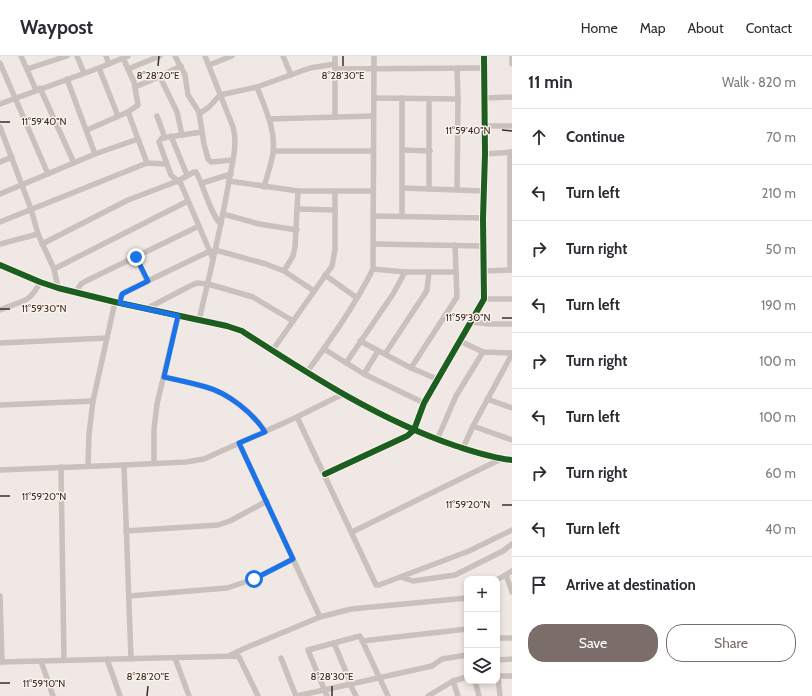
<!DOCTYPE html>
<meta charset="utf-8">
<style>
:root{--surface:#fff;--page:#f7f7f7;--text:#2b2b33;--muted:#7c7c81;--line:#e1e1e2;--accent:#7b6e6a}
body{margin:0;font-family:Cabin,sans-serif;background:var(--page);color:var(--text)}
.controls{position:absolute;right:12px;bottom:12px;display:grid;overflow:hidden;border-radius:8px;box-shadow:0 2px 6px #0003}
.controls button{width:36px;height:36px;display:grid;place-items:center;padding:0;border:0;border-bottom:1px solid var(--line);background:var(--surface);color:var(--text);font:20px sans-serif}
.stop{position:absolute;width:12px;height:12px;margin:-9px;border:3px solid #1a73e8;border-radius:50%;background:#fff}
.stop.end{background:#1a73e8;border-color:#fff;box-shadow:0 1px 4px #0008}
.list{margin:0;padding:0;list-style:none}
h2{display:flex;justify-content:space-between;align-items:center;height:52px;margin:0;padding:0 16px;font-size:17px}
h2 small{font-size:13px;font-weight:400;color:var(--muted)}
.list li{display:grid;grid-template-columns:26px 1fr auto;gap:12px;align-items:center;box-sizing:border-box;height:56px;padding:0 16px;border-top:1px solid var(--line)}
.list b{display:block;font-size:15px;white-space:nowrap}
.list em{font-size:13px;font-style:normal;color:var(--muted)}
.actions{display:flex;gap:8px;padding:12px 16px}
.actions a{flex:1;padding:9px 0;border:1px solid var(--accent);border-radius:16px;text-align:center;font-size:14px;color:var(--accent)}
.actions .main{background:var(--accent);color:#fff}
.icon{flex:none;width:22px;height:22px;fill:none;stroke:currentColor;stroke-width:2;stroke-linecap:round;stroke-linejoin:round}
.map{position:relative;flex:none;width:512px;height:640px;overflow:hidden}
header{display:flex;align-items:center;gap:24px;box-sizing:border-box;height:56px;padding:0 20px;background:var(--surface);border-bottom:1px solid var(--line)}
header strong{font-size:19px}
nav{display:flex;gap:22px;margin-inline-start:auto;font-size:14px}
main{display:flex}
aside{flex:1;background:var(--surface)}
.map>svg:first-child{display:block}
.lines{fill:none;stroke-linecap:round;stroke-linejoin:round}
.minor{stroke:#cac0bc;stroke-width:5.5}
.cycleway-casing{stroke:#fcf2ec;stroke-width:8}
.cycleway{stroke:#1b5e20;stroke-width:6}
.route{stroke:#1a73e8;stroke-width:5}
.ticks{fill:none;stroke:#3c2c29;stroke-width:1.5}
.ticks-label{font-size:10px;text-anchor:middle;fill:#3c2c29;stroke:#fcf2ec;stroke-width:3;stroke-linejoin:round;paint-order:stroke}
</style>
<header>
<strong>Waypost</strong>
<nav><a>Home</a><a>Map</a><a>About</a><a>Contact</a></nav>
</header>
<main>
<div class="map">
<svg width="512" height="640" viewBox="0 0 512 640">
<rect width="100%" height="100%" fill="#f0e8e4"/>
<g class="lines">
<g class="minor">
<path d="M 21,0 L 36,34"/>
<path d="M 77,0 L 84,17"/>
<path d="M 106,0 L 109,8"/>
<path d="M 175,0 L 185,19 L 188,39 L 199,56 L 204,88 L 208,103 L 211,106 L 233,104"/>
<path d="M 283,0 L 291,19"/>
<path d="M 335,0 L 335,61"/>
<path d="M 512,0 L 512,8"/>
<path d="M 0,7 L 48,118"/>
<path d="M 209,9 L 232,0"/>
<path d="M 99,12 L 118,60"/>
<path d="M 457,12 L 458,43 L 457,133"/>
<path d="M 27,13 L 67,0"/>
<path d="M 128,13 L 160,0"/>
<path d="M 335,13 L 484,12"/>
<path d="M 160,21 L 177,56 L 182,79"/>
<path d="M 67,23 L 95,98"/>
<path d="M 135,31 L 159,21 L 181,10"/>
<path d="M 257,31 C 265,52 276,74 273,97 C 271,109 267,120 264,131"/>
<path d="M 40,32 L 74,107"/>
<path d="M 374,42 L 458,43"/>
<path d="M 402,42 L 402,160"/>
<path d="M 485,42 L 512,41"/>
<path d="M 429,43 L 429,133"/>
<path d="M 0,48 L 99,12 L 128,0"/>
<path d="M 128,56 L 147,107"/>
<path d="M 199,58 L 209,51 L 220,39 L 257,31 L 310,12 L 335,8"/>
<path d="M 157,60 L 165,82"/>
<path d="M 269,63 L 373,60"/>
<path d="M 485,70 L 512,70"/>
<path d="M 0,71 L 31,153 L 38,178 L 54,213 L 58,232"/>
<path d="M 87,74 L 128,56 L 138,49 L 134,26 L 123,2"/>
<path d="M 202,76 L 162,82 L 159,86 L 171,119 L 181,128 L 213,203"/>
<path d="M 171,80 L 187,119"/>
<path d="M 403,94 L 430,95"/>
<path d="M 273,95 L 373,95"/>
<path d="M 485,98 L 512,96"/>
<path d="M 0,106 L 12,101"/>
<path d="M 229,125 L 298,135 L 373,135"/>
<path d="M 202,127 L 231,118"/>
<path d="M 403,132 L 484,135"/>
<path d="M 0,138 L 95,98 L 138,83"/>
<path d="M 298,153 L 335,154"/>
<path d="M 223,158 L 259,168 L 297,174"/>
<path d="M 373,160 L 483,162"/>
<path d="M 0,166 L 147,107 L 166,108"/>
<path d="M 0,188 L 38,178"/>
<path d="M 42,188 L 128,144 L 178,125 L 194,116 L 196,116 C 204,130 211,160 221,168"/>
<path d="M 374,188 L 483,190"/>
<path d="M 215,194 L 266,208 L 284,215 L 314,235"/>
<path d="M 136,201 L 147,225"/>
<path d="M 0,209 L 40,226 L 58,232 L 115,246 L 227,270 L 242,275 C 310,319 379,364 456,390 C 475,396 492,402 512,404"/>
<path d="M 54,213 L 188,145"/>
<path d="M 373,213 L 405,216 L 456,216"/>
<path d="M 510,214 L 510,96"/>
<path d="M 284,215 L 293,200 L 295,191 L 298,135"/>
<path d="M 483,215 L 512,214"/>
<path d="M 325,219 L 357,242"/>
<path d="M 76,236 L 81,228 L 86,225 L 199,170"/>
<path d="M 484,243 L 512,243"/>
<path d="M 120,247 L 121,240 L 125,236 L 210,195"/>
<path d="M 146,253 L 190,230 L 197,227 L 208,228 L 253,241 L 293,265"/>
<path d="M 0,254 C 21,244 29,249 40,226"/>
<path d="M 199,264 C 210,218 221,172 229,125 C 232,108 238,88 233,71 L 205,0"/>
<path d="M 471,266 L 490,268 L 512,268"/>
<path d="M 360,285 L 411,312 L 437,323"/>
<path d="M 460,285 L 483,296 L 512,297"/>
<path d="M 0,287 L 107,282"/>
<path d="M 324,293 L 364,318 L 424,347"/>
<path d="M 272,295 L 332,210 L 335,194 L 335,135"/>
<path d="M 385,298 L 424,239 L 427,234 L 429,216"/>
<path d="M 346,307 L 393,238 L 405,216"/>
<path d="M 411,312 L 457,241 L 455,189"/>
<path d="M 307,316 C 331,283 355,249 373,213 L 374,0"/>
<path d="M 364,318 L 378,295"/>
<path d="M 164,321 C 178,324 192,327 206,331 C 228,337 253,357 265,375"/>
<path d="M 487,343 L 512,352"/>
<path d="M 0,349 L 93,345"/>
<path d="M 297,361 L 376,529 L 379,529 L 469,495 L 512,474"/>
<path d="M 473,370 L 512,384"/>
<path d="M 437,384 L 456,340 L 483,296"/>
<path d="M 239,387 L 320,561"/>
<path d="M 463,392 L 473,370 L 512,298"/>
<path d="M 154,407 L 154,373 L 157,348 L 178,260"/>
<path d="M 124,409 L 131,603"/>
<path d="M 88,410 L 89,378 L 93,345 L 115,246"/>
<path d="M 61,411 L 64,604"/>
<path d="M 0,414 L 124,409 L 186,406 L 204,403 L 297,361 L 343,338"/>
<path d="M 325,418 L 407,380 L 414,374 L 424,347 L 484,243 L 483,162 L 485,98 L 484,0"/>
<path d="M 126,475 L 218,469 L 230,465 L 267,445"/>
<path d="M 352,476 L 501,403"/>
<path d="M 506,519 L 512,536"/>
<path d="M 401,521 L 413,525 L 455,519 L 503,495 L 512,488"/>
<path d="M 497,524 L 512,515"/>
<path d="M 0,540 L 2,606"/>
<path d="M 129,540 L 227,532 L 254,523 L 293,503"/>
<path d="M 466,542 L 467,550"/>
<path d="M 497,582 L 512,582"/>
<path d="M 362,585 L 467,573"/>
<path d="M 334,587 L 351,628"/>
<path d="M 231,599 L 243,593 L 320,561 L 351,553 L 467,542"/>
<path d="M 175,602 L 189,640"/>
<path d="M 281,602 L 296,640"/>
<path d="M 107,603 L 120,640"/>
<path d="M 497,604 L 512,603"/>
<path d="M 41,605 L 53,640"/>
<path d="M 0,606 L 237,600 L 239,601 L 258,640"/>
<path d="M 497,620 L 512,620"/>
<path d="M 498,620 L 500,640"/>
<path d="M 453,625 L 458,640"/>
<path d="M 475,625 L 479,640"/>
<path d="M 350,628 L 356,640"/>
<path d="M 297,640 L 432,610 L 442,603 L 467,599"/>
<path d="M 327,640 L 308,594 L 360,580 L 388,640"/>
<path d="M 428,640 L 453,625 L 467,621"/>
</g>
<defs>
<g id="cycleway">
<path d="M 0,209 L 40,226 L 58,232 L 115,246 L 227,270 L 242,275 C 310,319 379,364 456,390 C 475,396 492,402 512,404"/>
<path d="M 325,418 L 407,380 L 414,374 L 424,347 L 484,243 L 483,162 L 485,98 L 484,0"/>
</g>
</defs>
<use href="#cycleway" class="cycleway-casing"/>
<use href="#cycleway" class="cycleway"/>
</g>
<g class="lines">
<path class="route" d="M 136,201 L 148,225 L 122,238 L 120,247 L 178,260 L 164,321 C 178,324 192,327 206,331 C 228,337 253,357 265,376 L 239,387 L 293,503 L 254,523"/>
</g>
<path class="ticks" d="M 158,10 L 159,0M 343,10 L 343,0M 0,66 L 10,66M 502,74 L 512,75M 0,253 L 10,253M 502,262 L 512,262M 0,440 L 10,440M 502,449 L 512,449M 0,627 L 10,627M 147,640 L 148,630M 332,640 L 332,630"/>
<g class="ticks-label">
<text x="158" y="23">8°28'20"E</text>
<text x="343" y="23">8°28'30"E</text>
<text x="44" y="69">11°59'40"N</text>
<text x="468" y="78">11°59'40"N</text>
<text x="44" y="256">11°59'30"N</text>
<text x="468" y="265">11°59'30"N</text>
<text x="44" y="444">11°59'20"N</text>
<text x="468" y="452">11°59'20"N</text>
<text x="148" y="624">8°28'20"E</text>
<text x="332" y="624">8°28'30"E</text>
<text x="44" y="631">11°59'10"N</text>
</g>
</svg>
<div class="controls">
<button>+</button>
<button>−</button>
<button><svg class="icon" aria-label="layers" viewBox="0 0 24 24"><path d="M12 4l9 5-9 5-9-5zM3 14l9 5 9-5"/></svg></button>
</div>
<div class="stop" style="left:254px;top:523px"></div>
<div class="stop end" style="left:136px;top:201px"></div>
</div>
<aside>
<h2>11 min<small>Walk · 820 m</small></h2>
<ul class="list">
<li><svg class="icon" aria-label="ahead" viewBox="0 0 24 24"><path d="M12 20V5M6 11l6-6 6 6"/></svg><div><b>Continue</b></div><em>70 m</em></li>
<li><svg class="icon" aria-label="left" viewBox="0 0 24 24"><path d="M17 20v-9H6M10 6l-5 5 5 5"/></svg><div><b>Turn left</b></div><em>210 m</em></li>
<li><svg class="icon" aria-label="right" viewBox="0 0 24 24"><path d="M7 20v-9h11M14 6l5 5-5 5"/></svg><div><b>Turn right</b></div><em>50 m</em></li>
<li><svg class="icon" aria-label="left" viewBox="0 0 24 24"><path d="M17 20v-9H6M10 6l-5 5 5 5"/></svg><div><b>Turn left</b></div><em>190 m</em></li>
<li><svg class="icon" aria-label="right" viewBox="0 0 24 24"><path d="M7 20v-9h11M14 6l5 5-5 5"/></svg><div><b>Turn right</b></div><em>100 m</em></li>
<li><svg class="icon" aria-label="left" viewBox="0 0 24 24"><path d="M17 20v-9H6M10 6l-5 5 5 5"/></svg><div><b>Turn left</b></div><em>100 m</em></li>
<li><svg class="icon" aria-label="right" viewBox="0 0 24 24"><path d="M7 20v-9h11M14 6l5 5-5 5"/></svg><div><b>Turn right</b></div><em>60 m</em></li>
<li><svg class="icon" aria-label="left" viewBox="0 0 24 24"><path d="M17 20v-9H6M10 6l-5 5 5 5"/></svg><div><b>Turn left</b></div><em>40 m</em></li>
<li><svg class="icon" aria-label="arrive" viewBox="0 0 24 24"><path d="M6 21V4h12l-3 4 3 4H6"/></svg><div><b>Arrive at destination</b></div></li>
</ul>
<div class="actions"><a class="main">Save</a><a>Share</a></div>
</aside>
</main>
